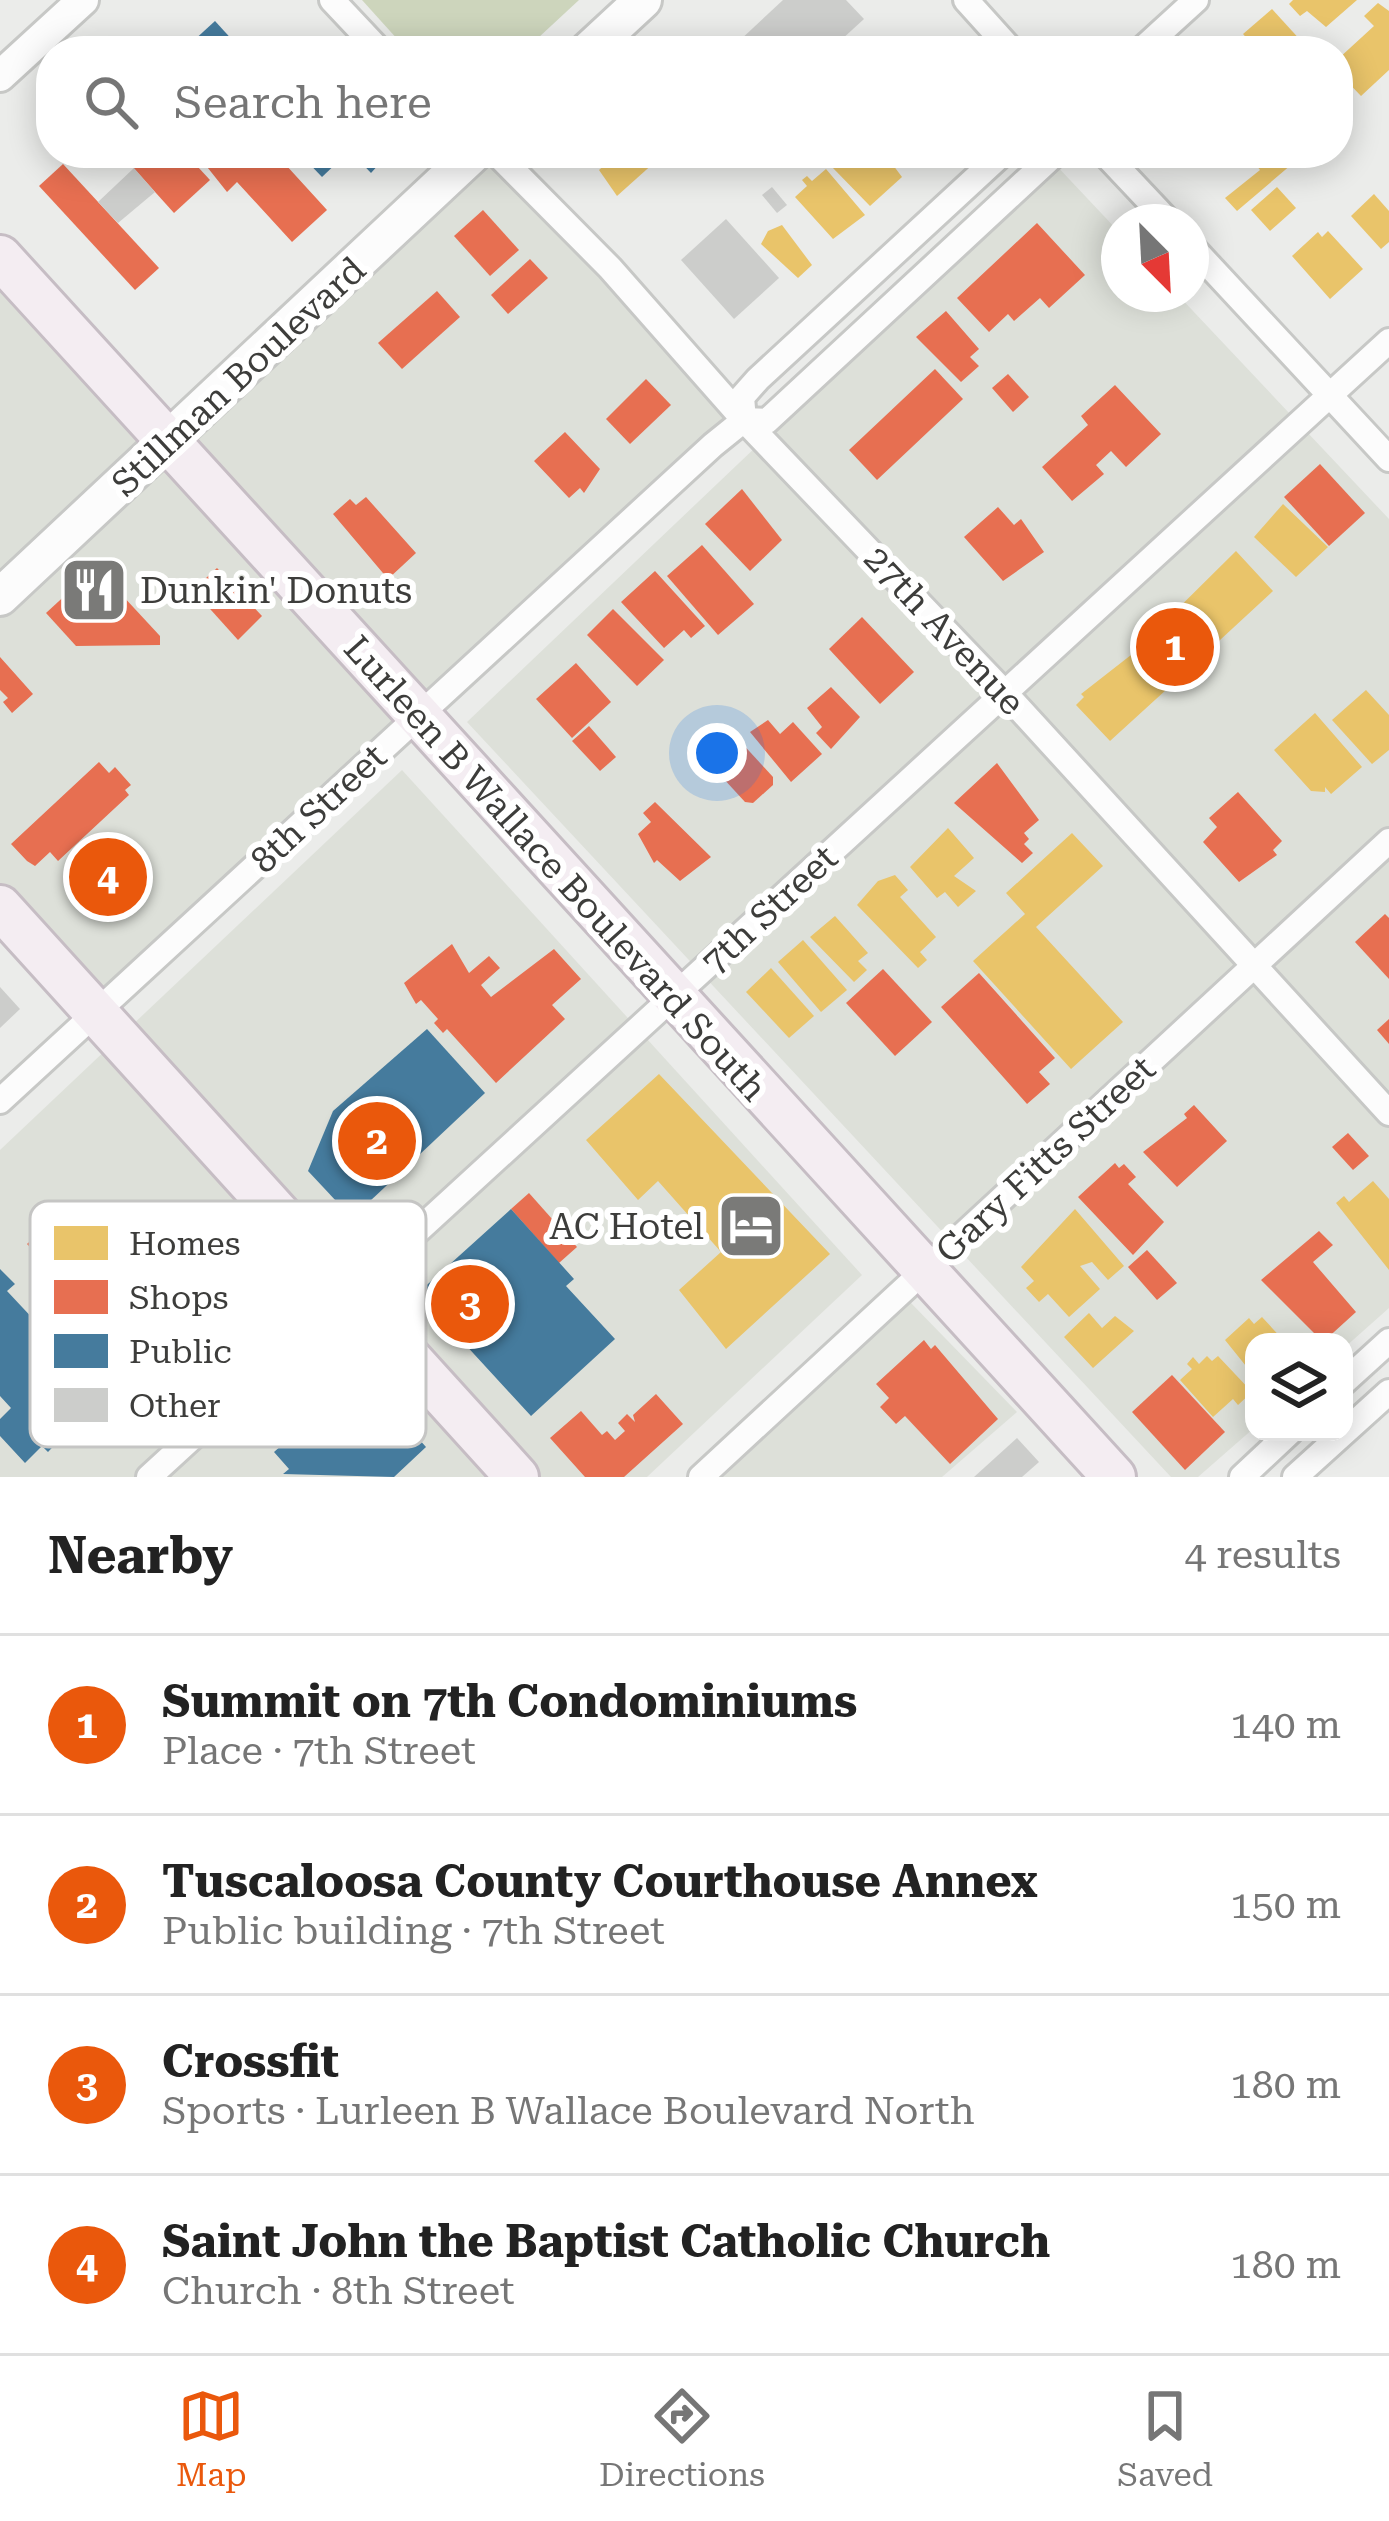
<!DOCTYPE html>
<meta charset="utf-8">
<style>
:root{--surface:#fff;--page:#f2f2f2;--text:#222;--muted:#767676;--line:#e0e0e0;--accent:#ea580c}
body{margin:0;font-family:"Roboto Serif",serif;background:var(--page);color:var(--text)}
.controls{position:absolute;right:36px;bottom:36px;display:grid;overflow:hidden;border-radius:24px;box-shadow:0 6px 30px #0003}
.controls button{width:108px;height:108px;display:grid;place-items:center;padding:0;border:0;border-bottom:3px solid var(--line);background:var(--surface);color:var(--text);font:60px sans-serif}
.compass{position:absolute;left:1101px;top:204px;width:108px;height:108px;border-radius:50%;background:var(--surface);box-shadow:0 6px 30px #0003;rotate:156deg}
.you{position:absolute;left:717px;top:753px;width:42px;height:42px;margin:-30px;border:9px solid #fff;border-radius:50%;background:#1a73e8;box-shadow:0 0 0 18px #1a73e833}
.badge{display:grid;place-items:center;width:78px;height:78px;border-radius:50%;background:var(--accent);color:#fff;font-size:39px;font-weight:700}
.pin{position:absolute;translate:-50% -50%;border:6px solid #fff;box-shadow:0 3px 12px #0006}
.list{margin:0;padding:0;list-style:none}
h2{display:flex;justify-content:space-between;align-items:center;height:156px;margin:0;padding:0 48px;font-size:51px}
h2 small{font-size:39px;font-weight:400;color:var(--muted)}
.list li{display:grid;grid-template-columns:78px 1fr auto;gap:36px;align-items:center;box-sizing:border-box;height:180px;padding:0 48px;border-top:3px solid var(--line)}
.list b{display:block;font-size:45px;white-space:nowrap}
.list p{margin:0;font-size:39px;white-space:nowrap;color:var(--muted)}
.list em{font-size:39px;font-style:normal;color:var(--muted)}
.icon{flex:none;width:66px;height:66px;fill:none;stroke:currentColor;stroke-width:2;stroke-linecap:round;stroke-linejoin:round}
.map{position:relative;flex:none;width:1389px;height:1477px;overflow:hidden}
.search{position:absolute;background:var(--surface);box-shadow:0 6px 30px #0003;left:36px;right:36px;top:36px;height:132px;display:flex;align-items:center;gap:30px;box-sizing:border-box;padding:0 42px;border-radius:48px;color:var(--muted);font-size:45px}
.sheet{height:876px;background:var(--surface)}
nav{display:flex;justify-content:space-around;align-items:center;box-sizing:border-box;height:168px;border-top:3px solid var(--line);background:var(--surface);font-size:33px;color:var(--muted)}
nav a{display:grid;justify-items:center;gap:6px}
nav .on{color:var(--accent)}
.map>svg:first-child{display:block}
.built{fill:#dde0d9}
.green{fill:#cdd5bc}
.homes{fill:#e9c46a}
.shops{fill:#e76f51}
.public{fill:#457b9d}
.building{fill:#cccdcb}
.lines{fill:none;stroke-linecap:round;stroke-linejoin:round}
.minor-casing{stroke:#c7c8c6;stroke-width:30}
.tertiary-casing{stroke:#c7c8c6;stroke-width:36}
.secondary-casing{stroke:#c7c8c6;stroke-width:42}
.trunk-casing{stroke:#c6bdc4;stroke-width:48}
.minor{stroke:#fcfcfc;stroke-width:24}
.tertiary{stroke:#fcfcfc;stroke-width:30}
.secondary{stroke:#fcfcfc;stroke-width:36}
.trunk{stroke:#f4edf2;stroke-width:42}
.labels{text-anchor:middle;stroke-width:12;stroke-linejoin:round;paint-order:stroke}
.street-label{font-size:36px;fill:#3d3d3b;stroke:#fff}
.poi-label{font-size:36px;fill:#3d3d3b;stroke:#fff;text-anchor:start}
.key{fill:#fff;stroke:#c5c5c4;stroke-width:3}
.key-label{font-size:33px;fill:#3d3d3b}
</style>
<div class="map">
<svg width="1389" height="1477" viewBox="0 0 1389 1477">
<rect width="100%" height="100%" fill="#ebecea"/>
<g class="built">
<path d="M 476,153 L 745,416 L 98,1011 L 0,907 L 0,259 L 169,442 Z"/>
<path d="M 1054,163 L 1119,232 L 1119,294 L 1177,294 L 1389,519 L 1389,1308 L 1344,1348 L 1344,1342 L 1254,1342 L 1254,1428 L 1198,1477 L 1171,1477 L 467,722 Z"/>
<path d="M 402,770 L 862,1275 L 647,1477 L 0,1477 L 0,1150 Z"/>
<path d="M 910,1302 L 1017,1412 L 942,1477 L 723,1477 Z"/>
</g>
<path class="green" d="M 362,0 L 579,0 L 524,51 L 408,51 Z"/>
<g class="homes">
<path d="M 1293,0 L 1357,0 L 1326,27 L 1307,11 L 1300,16 L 1289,4 Z"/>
<path d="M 1378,3 L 1389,11 L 1389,70 L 1361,96 L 1338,72 L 1338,59 L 1374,26 L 1364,16 Z"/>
<path d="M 1272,9 L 1303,43 L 1302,51 L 1258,51 L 1243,34 Z"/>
<path d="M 618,153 L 665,153 L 617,196 L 599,170 Z"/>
<path d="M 843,153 L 884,153 L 902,177 L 870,206 L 832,167 Z"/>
<path d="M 902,153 L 931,153 L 915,168 Z"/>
<path d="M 1262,153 L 1305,153 L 1237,211 L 1225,198 L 1260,170 L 1253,161 Z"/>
<path d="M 826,169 L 865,215 L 833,239 L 795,197 L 807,186 L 802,180 L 807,176 L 812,181 Z"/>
<path d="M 1277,187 L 1296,208 L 1270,231 L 1251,210 Z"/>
<path d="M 1374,194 L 1389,211 L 1389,242 L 1381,249 L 1351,216 Z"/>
<path d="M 782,225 L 812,265 L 798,278 L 761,244 L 768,231 Z"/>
<path d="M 1328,231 L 1363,269 L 1330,299 L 1292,256 L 1318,232 L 1322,237 Z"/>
<path d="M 1283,504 L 1328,547 L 1296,577 L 1254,537 Z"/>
<path d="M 1236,551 L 1273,591 L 1194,664 L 1203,673 L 1186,689 L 1178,679 L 1110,741 L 1076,705 L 1084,697 L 1081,694 L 1131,655 Z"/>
<path d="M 1366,690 L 1389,715 L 1389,750 L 1372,764 L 1332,720 Z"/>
<path d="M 1315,713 L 1362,767 L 1331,794 L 1325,787 L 1325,792 L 1311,791 L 1274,750 Z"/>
<path d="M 948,828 L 974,858 L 954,876 L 976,891 L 958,907 L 945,892 L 937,898 L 910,867 Z"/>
<path d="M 1072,833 L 1103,866 L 1036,927 L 1123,1022 L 1071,1069 L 973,961 L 1025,914 L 1006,893 Z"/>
<path d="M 895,875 L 908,890 L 900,897 L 936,937 L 920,952 L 927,960 L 918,968 L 857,905 L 878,881 Z"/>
<path d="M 835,916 L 868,953 L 858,961 L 867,970 L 854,982 L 810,937 Z"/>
<path d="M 803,940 L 847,990 L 821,1012 L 778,962 Z"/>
<path d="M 771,968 L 814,1016 L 789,1038 L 746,992 Z"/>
<path d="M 659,1074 L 830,1254 L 726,1349 L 679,1290 L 721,1252 L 658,1181 L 638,1200 L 586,1140 Z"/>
<path d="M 1373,1181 L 1389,1199 L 1389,1270 L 1336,1203 L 1344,1196 L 1349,1202 Z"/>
<path d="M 1075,1209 L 1124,1266 L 1108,1280 L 1092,1262 L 1080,1266 L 1100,1289 L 1069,1317 L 1048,1294 L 1039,1302 L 1026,1288 L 1034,1281 L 1021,1267 Z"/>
<path d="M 1089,1313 L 1102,1328 L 1115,1316 L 1134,1331 L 1093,1368 L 1064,1337 Z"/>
<path d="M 1262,1317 L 1285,1342 L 1254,1342 L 1254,1376 L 1225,1340 L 1249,1318 L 1254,1324 Z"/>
<path d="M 1207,1356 L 1212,1361 L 1218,1356 L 1252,1392 L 1238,1405 L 1233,1399 L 1213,1417 L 1180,1380 L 1192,1369 L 1187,1364 L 1193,1357 L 1199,1364 Z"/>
</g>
<g class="shops">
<path d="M 120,153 L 185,153 L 210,180 L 174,213 Z"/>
<path d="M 196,153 L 275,153 L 327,210 L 292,242 L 237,182 L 227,192 Z"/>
<path d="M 63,164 L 159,268 L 135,290 L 39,186 Z"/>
<path d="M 483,210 L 519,250 L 490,276 L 454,236 Z"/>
<path d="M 1037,223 L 1085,275 L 1049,308 L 1040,298 L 1014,321 L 1008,314 L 989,332 L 957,298 Z"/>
<path d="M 530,259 L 548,278 L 508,314 L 491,295 Z"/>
<path d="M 437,291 L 460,317 L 402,369 L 378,343 Z"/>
<path d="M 946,311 L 979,349 L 970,357 L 979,366 L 961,382 L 916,337 Z"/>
<path d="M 935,369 L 963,399 L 877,480 L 849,450 Z"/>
<path d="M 1008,374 L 1029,397 L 1013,412 L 992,388 Z"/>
<path d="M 646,379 L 671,405 L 630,444 L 606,419 Z"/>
<path d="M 1115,385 L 1161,434 L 1126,467 L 1111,451 L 1096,465 L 1104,474 L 1072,501 L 1042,467 L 1088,425 L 1081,416 Z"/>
<path d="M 565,432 L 600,469 L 584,493 L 580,488 L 569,498 L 534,461 Z"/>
<path d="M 1320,464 L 1365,513 L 1329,546 L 1284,497 Z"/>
<path d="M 742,489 L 782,540 L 750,571 L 705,524 Z"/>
<path d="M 366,497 L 416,553 L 388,579 L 333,514 L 350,499 L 356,505 Z"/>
<path d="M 998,507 L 1014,525 L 1021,519 L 1044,552 L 1003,581 L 964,537 Z"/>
<path d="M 702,545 L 754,604 L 718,635 L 667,576 Z"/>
<path d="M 96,567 L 160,636 L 160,645 L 76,646 L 46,613 Z"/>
<path d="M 217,568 L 262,616 L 238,640 L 193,590 Z"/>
<path d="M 655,571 L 705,626 L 691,638 L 684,630 L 664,648 L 621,602 Z"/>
<path d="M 613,609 L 664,660 L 637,686 L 587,635 Z"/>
<path d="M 862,617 L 914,672 L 880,704 L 829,649 Z"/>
<path d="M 0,657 L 33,694 L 12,713 L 3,702 L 8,698 L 0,690 Z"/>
<path d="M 576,663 L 611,702 L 572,738 L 536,699 Z"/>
<path d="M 831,687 L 860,717 L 831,749 L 816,733 L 822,727 L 807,708 Z"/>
<path d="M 768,720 L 780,734 L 793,722 L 822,754 L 791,782 L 750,732 Z"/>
<path d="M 589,726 L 616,757 L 600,771 L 572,741 Z"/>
<path d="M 739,740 L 773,777 L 773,785 L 753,803 L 745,802 L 711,765 Z"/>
<path d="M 99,762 L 109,773 L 115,767 L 131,785 L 125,790 L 129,795 L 58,861 L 50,852 L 35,866 L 27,861 L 11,844 Z"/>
<path d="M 997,763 L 1039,820 L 1024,833 L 1029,839 L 1024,844 L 1033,853 L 1022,863 L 954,803 Z"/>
<path d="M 1238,792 L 1282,841 L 1273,850 L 1277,855 L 1239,882 L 1203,842 L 1217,827 L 1209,818 Z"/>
<path d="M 655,802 L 711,857 L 680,881 L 657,860 L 654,863 L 638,834 L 651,822 L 643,813 Z"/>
<path d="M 1385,914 L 1389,918 L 1389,979 L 1355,942 Z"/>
<path d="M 452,944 L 469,973 L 489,956 L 500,968 L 481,985 L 491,997 L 554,949 L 581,979 L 552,1005 L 565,1019 L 496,1083 L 447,1029 L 443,1033 L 434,1023 L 438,1019 L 421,1000 L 416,1004 L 404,983 Z"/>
<path d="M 883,969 L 932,1022 L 895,1056 L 846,1003 Z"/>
<path d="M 979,973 L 1055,1058 L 1039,1072 L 1050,1084 L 1027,1104 L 941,1007 Z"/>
<path d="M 1389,1019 L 1389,1044 L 1377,1030 Z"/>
<path d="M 1194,1105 L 1227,1141 L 1177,1187 L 1143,1152 L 1187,1118 L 1184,1114 Z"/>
<path d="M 1348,1133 L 1369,1156 L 1353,1170 L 1332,1147 Z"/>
<path d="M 1115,1163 L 1119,1168 L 1124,1164 L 1136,1177 L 1128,1184 L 1164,1222 L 1133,1255 L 1078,1197 Z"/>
<path d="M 529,1193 L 577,1247 L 559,1263 L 511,1209 Z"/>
<path d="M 64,1210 L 153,1306 L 115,1340 L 27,1244 Z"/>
<path d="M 1319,1231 L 1333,1245 L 1313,1262 L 1356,1312 L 1323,1342 L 1261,1280 Z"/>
<path d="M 1147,1250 L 1177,1283 L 1157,1300 L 1128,1267 Z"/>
<path d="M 924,1340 L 931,1349 L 935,1345 L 998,1419 L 950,1464 L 905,1416 L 896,1424 L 880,1407 L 889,1398 L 876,1384 Z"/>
<path d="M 1172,1375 L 1225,1432 L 1185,1470 L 1132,1412 Z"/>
<path d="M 656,1394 L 683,1424 L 624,1477 L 585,1477 L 550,1438 L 581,1411 L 602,1435 L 607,1431 L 615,1440 L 625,1431 L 618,1423 L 627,1414 L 635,1422 L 633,1415 Z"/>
</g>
<g class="public">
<path d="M 215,21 L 236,44 L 238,51 L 199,51 L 191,43 Z"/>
<path d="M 299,153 L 341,153 L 344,156 L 322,177 Z"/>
<path d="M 352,153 L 389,153 L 371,173 Z"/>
<path d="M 123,837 L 150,867 L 93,916 L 67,887 Z"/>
<path d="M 427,1029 L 485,1093 L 352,1218 L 308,1171 L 333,1111 Z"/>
<path d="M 511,1209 L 574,1279 L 566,1286 L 615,1339 L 531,1416 L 418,1293 Z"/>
<path d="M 0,1269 L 15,1284 L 7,1291 L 67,1355 L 72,1350 L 108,1389 L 48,1452 L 42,1446 L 25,1463 L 0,1436 L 0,1419 L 11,1408 L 0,1396 Z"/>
<path d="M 392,1409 L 426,1447 L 394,1477 L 283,1474 L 289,1469 L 274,1452 L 299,1430 L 314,1446 L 329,1438 L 326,1434 L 340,1420 L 344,1425 L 350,1418 L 365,1434 Z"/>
</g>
<g class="building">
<path d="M 783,0 L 846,0 L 864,19 L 829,51 L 747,51 L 738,42 Z"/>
<path d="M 134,168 L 155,192 L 118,223 L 98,202 Z"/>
<path d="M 772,187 L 787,205 L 777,213 L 762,195 Z"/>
<path d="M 726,219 L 779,278 L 734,319 L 681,260 Z"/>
<path d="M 0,987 L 20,1009 L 0,1028 Z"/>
<path d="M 1017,1438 L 1039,1462 L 1022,1477 L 974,1477 Z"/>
</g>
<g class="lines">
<defs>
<g id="minor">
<path d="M 332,0 L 380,51"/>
<path d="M 966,0 L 1012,51"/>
<path d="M 1140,51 L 1196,0"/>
<path d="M 496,153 L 610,268 L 744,420 L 1005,693 L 1389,1113"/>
<path d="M 1104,153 L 1169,222"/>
<path d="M 1191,246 L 1389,459"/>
<path d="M 744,420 L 742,397 L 758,379 L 1003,153"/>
<path d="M 0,1101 L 713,445 L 744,420 L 767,421 L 1056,153"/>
<path d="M 1344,1382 L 1389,1341"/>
<path d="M 149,1477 L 1389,341"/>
<path d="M 701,1477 L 1389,841"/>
<path d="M 1242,1477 L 1290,1432"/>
<path d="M 1295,1477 L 1389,1392"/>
</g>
<path id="tertiary" d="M 0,76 L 83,0"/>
<g id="secondary">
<path d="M 588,51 L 643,0"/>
<path d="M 0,597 L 474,153"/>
</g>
<g id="trunk">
<path d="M 0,257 L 1114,1477"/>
<path d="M 0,907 L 517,1477"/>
</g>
</defs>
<use href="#minor" class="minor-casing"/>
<use href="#tertiary" class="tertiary-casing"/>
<use href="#secondary" class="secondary-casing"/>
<use href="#trunk" class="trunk-casing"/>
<use href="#minor" class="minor"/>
<use href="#tertiary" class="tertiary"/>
<use href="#secondary" class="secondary"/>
<use href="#trunk" class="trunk"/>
</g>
<defs>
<symbol id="restaurant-square" viewBox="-11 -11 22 22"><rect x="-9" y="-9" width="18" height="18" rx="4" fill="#7a7a78" stroke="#fff"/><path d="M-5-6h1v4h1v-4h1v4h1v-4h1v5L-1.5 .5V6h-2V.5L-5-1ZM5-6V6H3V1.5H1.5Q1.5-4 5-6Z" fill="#fff"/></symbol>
<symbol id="hotel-square" viewBox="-11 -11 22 22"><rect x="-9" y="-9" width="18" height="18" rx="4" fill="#7a7a78" stroke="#fff"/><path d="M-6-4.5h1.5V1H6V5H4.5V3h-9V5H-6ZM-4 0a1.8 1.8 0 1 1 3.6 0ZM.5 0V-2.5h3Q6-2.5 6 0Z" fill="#fff"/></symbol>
</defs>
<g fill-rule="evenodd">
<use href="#restaurant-square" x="56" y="552" width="76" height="76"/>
<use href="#hotel-square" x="713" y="1188" width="76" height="76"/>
</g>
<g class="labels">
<g class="street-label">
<text transform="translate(238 376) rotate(-43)" y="13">Stillman Boulevard</text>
<text transform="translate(945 630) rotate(47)" y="13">27th Avenue</text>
<text transform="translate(318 808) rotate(-43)" y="13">8th Street</text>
<text transform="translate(556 868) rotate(48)" y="13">Lurleen B Wallace Boulevard South</text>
<text transform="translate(769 909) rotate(-43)" y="13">7th Street</text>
<text transform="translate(1045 1159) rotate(-43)" y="13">Gary Fitts Street</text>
</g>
<g class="poi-label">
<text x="140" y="603">Dunkin' Donuts</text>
<text x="704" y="1239" text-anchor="end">AC Hotel</text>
</g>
</g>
<rect x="30" y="1201" width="396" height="246" rx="18" class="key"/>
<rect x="54" y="1226" width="54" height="34" fill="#e9c46a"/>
<rect x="54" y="1280" width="54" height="34" fill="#e76f51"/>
<rect x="54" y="1334" width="54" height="34" fill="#457b9d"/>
<rect x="54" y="1388" width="54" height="34" fill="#cccdcb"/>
<g class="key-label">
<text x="129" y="1255">Homes</text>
<text x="129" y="1309">Shops</text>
<text x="129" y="1363">Public</text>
<text x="129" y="1417">Other</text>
</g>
</svg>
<div class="controls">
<button><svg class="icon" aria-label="layers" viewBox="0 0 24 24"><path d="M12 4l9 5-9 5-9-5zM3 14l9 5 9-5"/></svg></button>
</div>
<svg class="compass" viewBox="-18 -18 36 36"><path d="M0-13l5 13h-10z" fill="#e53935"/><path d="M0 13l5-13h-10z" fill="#767676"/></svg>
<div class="you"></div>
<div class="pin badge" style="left:1175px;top:647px">1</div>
<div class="pin badge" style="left:377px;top:1141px">2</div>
<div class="pin badge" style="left:470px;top:1304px">3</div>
<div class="pin badge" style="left:108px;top:877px">4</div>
<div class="search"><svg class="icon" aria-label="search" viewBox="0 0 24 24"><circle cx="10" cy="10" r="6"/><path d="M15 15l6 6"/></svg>Search here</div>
</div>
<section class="sheet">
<h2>Nearby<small>4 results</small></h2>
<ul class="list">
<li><span class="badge">1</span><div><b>Summit on 7th Condominiums</b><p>Place · 7th Street</p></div><em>140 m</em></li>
<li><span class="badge">2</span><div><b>Tuscaloosa County Courthouse Annex</b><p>Public building · 7th Street</p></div><em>150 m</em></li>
<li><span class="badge">3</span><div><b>Crossfit</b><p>Sports · Lurleen B Wallace Boulevard North</p></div><em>180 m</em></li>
<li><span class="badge">4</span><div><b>Saint John the Baptist Catholic Church</b><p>Church · 8th Street</p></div><em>180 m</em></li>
</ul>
</section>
<nav>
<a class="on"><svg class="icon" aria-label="map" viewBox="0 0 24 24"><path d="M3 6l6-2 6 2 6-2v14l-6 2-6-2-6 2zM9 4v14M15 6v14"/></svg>Map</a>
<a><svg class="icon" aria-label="directions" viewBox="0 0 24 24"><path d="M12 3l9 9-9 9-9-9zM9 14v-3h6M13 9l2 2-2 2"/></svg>Directions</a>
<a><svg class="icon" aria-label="saved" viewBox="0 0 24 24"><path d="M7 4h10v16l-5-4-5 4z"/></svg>Saved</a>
</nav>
